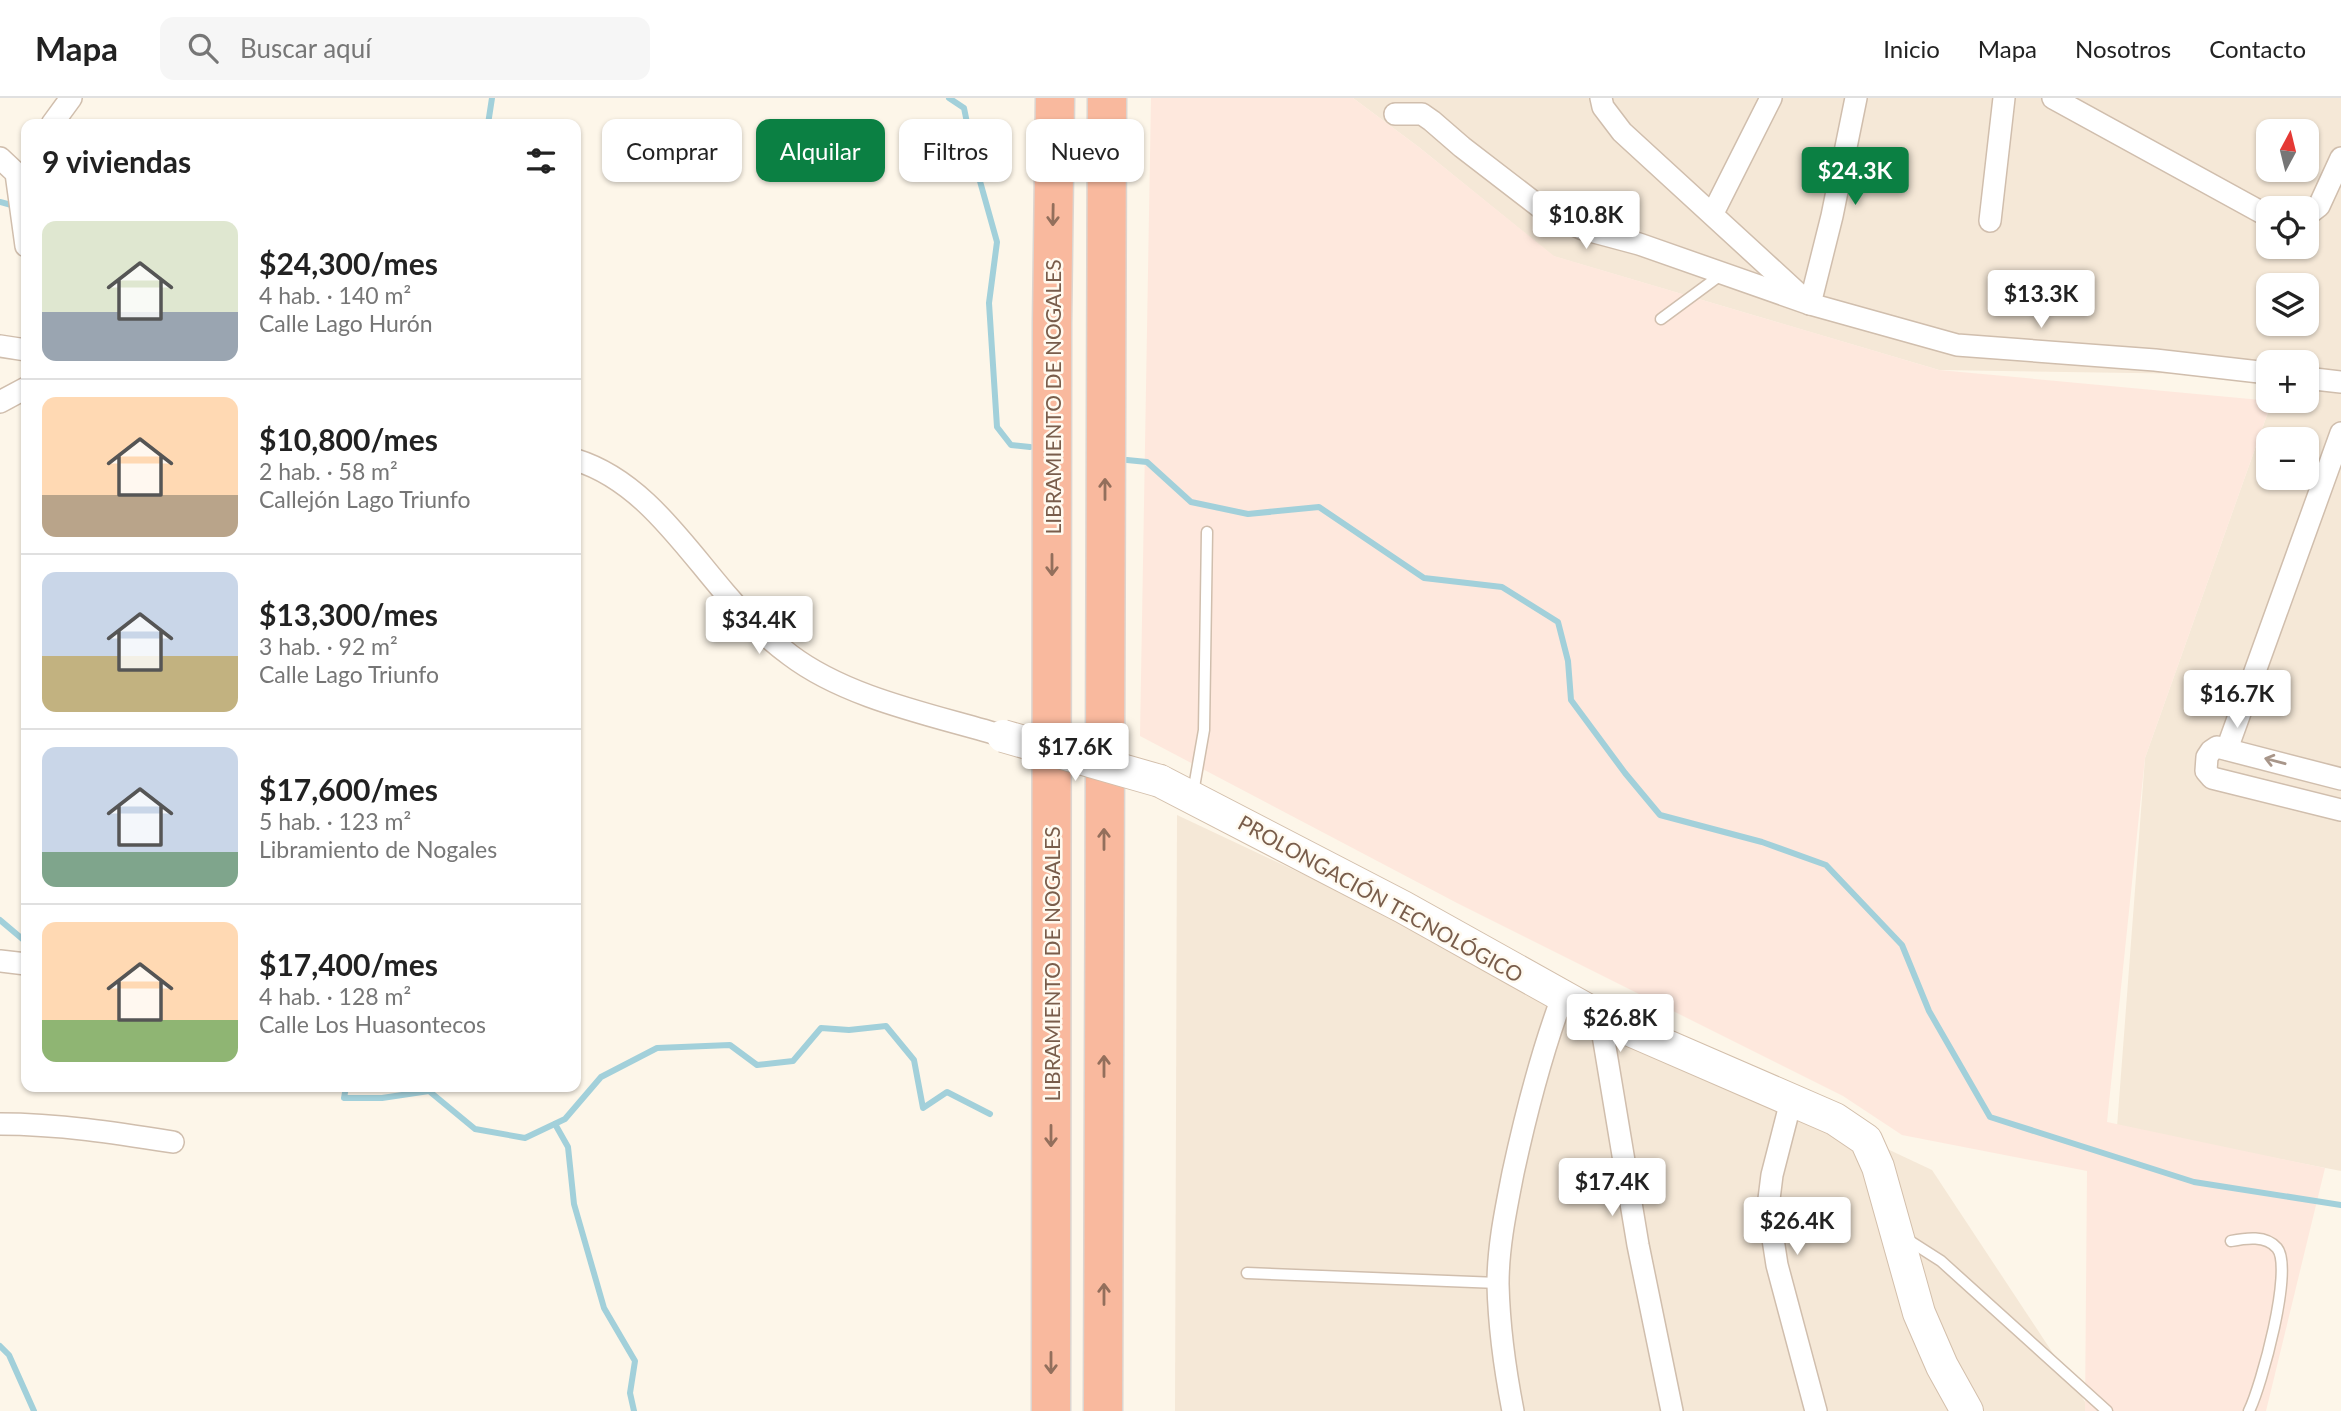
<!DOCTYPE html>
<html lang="es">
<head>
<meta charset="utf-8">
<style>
  :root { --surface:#fff; --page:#f6f6f6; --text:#222; --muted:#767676; --line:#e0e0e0; --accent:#0b8043 }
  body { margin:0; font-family:Lato,sans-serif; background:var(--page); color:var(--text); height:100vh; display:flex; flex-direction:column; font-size:26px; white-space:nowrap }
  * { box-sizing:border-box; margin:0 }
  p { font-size:23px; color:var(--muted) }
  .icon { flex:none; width:38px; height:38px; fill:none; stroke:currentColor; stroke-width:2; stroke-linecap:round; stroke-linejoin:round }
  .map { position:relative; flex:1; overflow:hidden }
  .panel { position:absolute; left:21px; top:21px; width:560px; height:973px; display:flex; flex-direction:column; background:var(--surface); border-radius:14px; box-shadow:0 2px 5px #0004 }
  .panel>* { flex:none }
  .top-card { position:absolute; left:602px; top:21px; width:665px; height:63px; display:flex; gap:14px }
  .needle { width:46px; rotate:7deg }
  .controls { position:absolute; left:2256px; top:21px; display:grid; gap:14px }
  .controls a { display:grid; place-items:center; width:63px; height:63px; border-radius:14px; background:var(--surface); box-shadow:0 2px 5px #0004; font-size:35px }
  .price { position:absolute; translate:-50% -60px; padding:0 16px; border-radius:7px; background:#fff; color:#222; font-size:23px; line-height:46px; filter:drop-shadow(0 2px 4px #0008) }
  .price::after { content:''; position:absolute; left:50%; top:42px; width:21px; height:16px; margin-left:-10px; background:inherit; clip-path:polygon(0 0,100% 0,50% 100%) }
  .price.current { background:var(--accent); color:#fff }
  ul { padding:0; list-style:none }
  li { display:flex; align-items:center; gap:21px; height:175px; padding:0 21px }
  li+li { border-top:2px solid var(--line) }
  li span { display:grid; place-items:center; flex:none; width:196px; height:140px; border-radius:14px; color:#555 }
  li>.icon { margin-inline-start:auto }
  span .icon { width:84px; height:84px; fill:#fffc; stroke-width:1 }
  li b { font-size:30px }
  h2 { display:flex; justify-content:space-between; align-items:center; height:84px; padding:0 21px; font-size:30px }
  .pill { padding:0 24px; border-radius:14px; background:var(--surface); box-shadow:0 2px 5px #0004; font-size:24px; line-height:63px }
  .pill.current { background:var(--accent); color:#fff }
  header { display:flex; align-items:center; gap:42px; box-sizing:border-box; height:98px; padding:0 35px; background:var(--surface); border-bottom:2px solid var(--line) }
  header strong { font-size:33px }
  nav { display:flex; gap:38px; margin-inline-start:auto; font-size:24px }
  .search { width:490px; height:63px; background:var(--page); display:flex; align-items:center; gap:18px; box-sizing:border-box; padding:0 24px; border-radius:14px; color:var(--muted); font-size:26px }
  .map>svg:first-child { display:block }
  .residential { fill:#f5e8d7; fill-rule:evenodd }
  .commercial { fill:#fee8dd }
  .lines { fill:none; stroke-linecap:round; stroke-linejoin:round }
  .stream { stroke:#a2d0da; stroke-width:6 }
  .lane-casing { stroke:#d0bead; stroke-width:13 }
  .street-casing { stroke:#d0bead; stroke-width:24 }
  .secondary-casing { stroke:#d3bfab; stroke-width:34 }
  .highway-casing { stroke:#dcd5d0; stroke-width:41 }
  .lane { stroke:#fff; stroke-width:10 }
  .street { stroke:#fff; stroke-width:21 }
  .secondary { stroke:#fff; stroke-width:32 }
  .highway { stroke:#f9b99e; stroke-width:38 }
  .secondary-bridge-casing { stroke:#d3bfab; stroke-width:34; stroke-linecap:butt }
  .secondary-bridge { stroke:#fff; stroke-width:32 }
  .oneway { stroke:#936f5c }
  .oneway2 { stroke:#a8968a }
  .labels { text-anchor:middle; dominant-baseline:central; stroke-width:5; stroke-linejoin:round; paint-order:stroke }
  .street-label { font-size:21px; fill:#795d4b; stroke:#fffaf0 }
</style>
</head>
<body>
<header>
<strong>Mapa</strong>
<div class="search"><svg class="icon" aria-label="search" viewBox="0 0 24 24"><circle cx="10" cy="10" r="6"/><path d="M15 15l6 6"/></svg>Buscar aquí</div>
<nav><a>Inicio</a><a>Mapa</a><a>Nosotros</a><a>Contacto</a></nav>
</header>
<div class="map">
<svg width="2341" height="1313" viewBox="0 0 2341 1313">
  <rect width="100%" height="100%" fill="#fdf6e9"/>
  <!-- residential -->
  <g class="residential">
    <path d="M1353,0H2341V1073L2117,1029L2145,660L2272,303H2306V264H2268V277L1939,272L1553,158L1420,50ZM2268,33H2306V72H2268ZM2268,110H2306V149H2268ZM2268,187H2306V226H2268ZM2268,341H2306V380H2268Z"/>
    <path d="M1177,717L1932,1072L2091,1313H1175Z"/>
  </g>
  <!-- commercial -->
  <path class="commercial" d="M1151,0H1353L1420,50L1554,158L1939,272L2272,303L2145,660L2107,1024L2325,1070L2266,1313H2085L2087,1073L1902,1037L1843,998L1457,805L1140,638Z"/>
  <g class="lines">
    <!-- stream -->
    <g class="stream">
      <path d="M949,0L964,10L976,69L997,144L989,205L997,329L1011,347L1030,349"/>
      <path d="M488,26L492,0"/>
      <path d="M0,104L15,108"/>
      <path d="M1127,362L1147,364L1191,404L1248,416L1319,409L1424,480L1502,489L1558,524L1568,563L1571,602L1625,675L1660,717L1762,744L1826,767L1902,847L1929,913L1990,1019L2194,1084L2341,1107"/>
      <path d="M0,822L26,844"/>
      <path d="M346,989L344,1000H382L429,993L475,1031L525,1040L565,1021L601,979L657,950L730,947L757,967L793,963L821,930L849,932L886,928L914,962L923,1010L947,994L990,1016"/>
      <path d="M555,1026L568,1049L574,1106L604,1210L635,1263L630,1295L634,1313"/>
      <path d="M0,1248L9,1257L34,1313"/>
    </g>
    <defs>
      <g id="lane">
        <path d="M1661,221L1722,176"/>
        <path d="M1193,695L1204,632L1207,434"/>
        <path d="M1905,1140L1941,1163L2107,1313"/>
        <path d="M2231,1143C2246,1140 2266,1137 2277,1150C2294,1170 2261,1289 2249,1313"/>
        <path d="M1247,1175L1498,1185"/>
      </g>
      <g id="street">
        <path d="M1601,0L1603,9L1622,34L1803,200"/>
        <path d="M2053,0L2268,118"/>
        <path d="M1395,16H1422L1432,23L1462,49L1549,116L1583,131L1639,146L1810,206L1957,247L2155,262L2268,275"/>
        <path d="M52,26L71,0"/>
        <path d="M0,60L16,75L26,148"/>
        <path d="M1713,115L1771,0"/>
        <path d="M2306,118L2319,108L2341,60"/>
        <path d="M1990,123L2004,0"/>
        <path d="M1810,206L1832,118L1856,0"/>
        <path d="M0,248L26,252"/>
        <path d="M2306,280L2341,284"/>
        <path d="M0,304L26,290"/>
        <path d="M576,362C641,382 682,445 725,495C744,518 766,539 790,557C848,601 934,617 1003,638"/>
        <path d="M2227,651L2341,335"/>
        <path d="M2341,681L2217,649L2211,653L2207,659L2206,673L2212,680L2341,712"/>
        <path d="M0,863L26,866"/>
        <path d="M1600,919L1638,1147L1672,1313"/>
        <path d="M1791,1003L1772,1077L1768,1109L1777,1167L1816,1313"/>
        <path d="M0,1026C59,1026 116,1035 173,1044"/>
        <path d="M1513,1313C1505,1272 1499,1228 1498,1186C1498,1148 1506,1111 1513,1075C1526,1015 1541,956 1562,900"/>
      </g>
      <path id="secondary" d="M1160,683L1403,809L1600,919L1835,1021L1866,1042L1878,1069L1919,1215L1942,1268L1967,1313"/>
      <g id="highway">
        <path d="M1051,1313L1052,225L1055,0"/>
        <path d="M1103,1313L1107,0"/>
      </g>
    </defs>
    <!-- lane casing -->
    <use href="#lane" class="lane-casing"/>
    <!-- street casing -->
    <use href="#street" class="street-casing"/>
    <!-- secondary casing -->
    <use href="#secondary" class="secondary-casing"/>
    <!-- highway casing -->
    <use href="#highway" class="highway-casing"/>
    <!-- lane -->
    <use href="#lane" class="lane"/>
    <!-- street -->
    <use href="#street" class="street"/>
    <!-- secondary -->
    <use href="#secondary" class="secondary"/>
    <!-- highway -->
    <use href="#highway" class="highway"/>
    <defs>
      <path id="secondary-bridge" d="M1003,638L1160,683"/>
    </defs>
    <!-- secondary-bridge casing -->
    <use href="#secondary-bridge" class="secondary-bridge-casing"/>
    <!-- secondary-bridge -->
    <use href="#secondary-bridge" class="secondary-bridge"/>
  </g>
  <!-- one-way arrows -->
  <defs><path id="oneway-shaft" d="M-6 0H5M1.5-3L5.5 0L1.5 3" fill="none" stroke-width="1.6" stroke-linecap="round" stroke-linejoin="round" transform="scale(1.75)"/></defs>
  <g class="oneway">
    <use href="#oneway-shaft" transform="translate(1053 117) rotate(91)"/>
    <use href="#oneway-shaft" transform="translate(1105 391) rotate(-90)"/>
    <use href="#oneway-shaft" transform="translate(1052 467) rotate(90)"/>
    <use href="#oneway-shaft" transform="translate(1104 741) rotate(-90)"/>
    <use href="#oneway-shaft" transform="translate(1104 968) rotate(-90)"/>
    <use href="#oneway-shaft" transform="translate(1051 1038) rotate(90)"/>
    <use href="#oneway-shaft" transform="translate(1104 1196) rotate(-90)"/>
    <use href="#oneway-shaft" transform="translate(1051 1265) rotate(90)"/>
  </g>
  <use class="oneway2" href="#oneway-shaft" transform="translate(2275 663) rotate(-165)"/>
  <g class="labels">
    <!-- street labels -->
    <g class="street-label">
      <text transform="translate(1052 299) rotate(-90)">LIBRAMIENTO DE NOGALES</text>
      <text transform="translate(1381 800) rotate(29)">PROLONGACIÓN TECNOLÓGICO</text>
      <text transform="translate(1051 866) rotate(-90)">LIBRAMIENTO DE NOGALES</text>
    </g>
  </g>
</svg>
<div class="controls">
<a><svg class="needle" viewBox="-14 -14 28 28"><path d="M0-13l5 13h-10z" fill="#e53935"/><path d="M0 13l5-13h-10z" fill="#767676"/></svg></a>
<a><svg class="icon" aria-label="locate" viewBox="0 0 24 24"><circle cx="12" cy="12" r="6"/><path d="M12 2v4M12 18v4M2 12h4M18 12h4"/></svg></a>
<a><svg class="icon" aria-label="layers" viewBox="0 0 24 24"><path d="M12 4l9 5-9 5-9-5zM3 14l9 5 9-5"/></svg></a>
<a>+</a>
<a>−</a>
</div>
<b class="price current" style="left:1855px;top:109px">$24.3K</b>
<b class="price" style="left:1586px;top:153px">$10.8K</b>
<b class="price" style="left:2041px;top:232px">$13.3K</b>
<b class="price" style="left:759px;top:558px">$34.4K</b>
<b class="price" style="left:2237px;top:632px">$16.7K</b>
<b class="price" style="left:1075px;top:685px">$17.6K</b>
<b class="price" style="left:1620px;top:956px">$26.8K</b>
<b class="price" style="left:1612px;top:1120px">$17.4K</b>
<b class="price" style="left:1797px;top:1159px">$26.4K</b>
<div class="top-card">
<a class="pill">Comprar</a>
<a class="pill current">Alquilar</a>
<a class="pill">Filtros</a>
<a class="pill">Nuevo</a>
</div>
<section class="panel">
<h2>9 viviendas<svg class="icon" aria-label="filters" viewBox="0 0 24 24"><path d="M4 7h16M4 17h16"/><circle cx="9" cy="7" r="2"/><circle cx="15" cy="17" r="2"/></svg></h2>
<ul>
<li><span style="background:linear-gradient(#dfe7d0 65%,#9aa5b1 0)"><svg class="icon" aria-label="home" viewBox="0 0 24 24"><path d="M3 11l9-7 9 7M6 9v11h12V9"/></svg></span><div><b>$24,300/mes</b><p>4 hab. · 140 m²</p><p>Calle Lago Hurón</p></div></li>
<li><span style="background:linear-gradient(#ffd9b3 70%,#b9a48a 0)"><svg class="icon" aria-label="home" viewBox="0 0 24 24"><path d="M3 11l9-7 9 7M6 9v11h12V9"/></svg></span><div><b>$10,800/mes</b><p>2 hab. · 58 m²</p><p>Callejón Lago Triunfo</p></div></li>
<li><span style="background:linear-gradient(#c9d6e8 60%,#c2b280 0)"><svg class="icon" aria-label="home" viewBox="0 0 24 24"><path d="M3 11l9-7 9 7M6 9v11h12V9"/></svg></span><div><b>$13,300/mes</b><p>3 hab. · 92 m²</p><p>Calle Lago Triunfo</p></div></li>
<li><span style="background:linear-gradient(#c9d6e8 75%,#7fa58c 0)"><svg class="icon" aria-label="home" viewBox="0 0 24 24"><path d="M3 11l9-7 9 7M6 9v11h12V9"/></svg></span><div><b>$17,600/mes</b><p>5 hab. · 123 m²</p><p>Libramiento de Nogales</p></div></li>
<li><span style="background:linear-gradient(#ffd9b3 70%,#8fb573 0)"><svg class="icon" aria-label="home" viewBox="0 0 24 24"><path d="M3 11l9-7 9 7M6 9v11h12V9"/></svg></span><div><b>$17,400/mes</b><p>4 hab. · 128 m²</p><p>Calle Los Huasontecos</p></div></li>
</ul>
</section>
</div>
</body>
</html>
